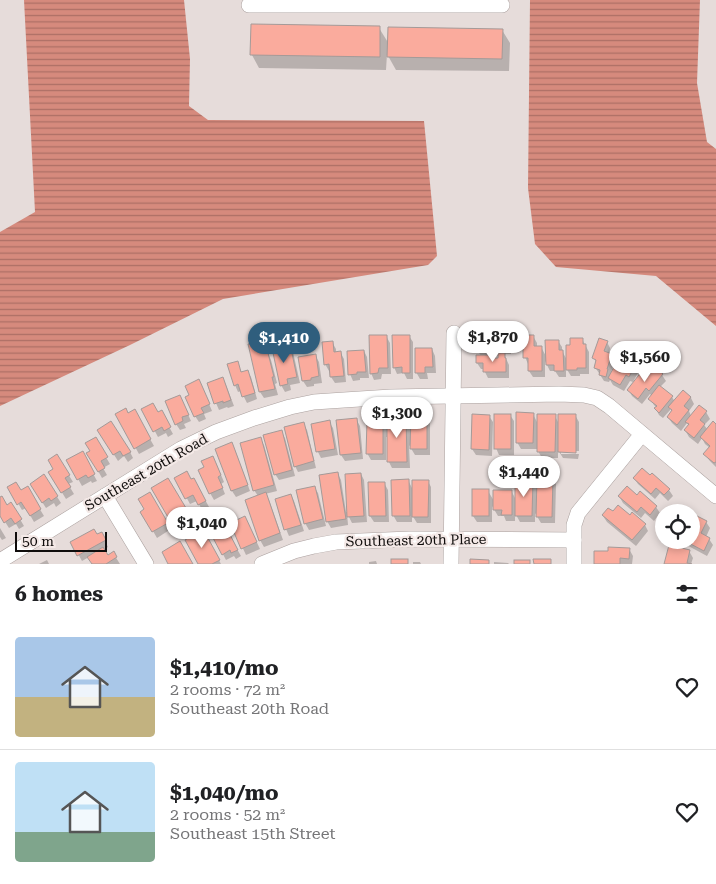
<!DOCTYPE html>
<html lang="en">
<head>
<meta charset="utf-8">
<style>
  :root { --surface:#fff; --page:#f6f6f6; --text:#202124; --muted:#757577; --line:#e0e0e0; --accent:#2f5e7d }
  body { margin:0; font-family:"Roboto Serif",serif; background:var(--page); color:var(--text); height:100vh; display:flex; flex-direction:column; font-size:19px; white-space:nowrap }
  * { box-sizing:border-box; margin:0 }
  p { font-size:16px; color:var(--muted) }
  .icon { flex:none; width:28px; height:28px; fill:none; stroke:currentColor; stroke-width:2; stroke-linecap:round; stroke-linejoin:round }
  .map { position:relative; height:564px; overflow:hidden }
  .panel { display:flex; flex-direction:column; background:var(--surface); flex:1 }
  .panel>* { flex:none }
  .controls { position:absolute; left:655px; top:504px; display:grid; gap:10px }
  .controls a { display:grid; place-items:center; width:45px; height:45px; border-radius:50%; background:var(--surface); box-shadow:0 2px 8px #0003; font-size:25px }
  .scale { position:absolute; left:15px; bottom:12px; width:92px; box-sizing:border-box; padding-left:5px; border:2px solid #100d0c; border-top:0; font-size:14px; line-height:18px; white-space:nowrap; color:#100d0c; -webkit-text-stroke:4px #f4e9e7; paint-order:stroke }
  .price { position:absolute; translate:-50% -42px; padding:0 11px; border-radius:18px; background:#fff; color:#222; font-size:16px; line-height:32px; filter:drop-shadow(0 1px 2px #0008) }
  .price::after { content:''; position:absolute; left:50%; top:30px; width:15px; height:11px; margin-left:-8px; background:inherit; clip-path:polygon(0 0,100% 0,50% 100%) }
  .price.active { background:var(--accent); color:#fff }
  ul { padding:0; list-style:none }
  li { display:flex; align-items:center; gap:15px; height:125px; padding:0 15px }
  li+li { border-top:1px solid var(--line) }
  li span { display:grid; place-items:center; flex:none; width:140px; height:100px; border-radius:5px; color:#555 }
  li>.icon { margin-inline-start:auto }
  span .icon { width:60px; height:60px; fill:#fffc; stroke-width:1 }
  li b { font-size:21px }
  h2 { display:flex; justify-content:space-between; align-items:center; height:60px; padding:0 15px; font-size:21px }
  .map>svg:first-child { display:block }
  .water { fill:url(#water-rules) }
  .shadow { fill:#0003; fill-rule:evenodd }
  .building { fill:#faab9d; stroke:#a49a98 }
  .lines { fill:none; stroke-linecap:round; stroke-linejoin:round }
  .street-casing { stroke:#aba19f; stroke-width:16 }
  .street { stroke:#fff; stroke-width:15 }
  .labels { text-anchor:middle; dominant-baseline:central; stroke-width:4.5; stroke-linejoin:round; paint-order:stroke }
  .street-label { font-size:14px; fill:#100d0c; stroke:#f4e9e7 }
</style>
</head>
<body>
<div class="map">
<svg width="716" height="564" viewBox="0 0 716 564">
  <defs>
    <pattern id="water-rules" width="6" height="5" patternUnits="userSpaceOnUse" patternTransform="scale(1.25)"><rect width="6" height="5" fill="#d68a7d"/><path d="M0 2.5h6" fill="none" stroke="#ac6f65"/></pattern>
  </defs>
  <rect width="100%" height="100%" fill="#e6dcda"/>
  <!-- water -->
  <g class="water">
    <path d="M24,0H184L190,59L189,106L208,120L424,121L437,256L428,265L223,299L130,345L0,406V232L35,212Z"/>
    <path d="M530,0H700L697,83L707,142L716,149V326L656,276L556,267L535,244L528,188Z"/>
  </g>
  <!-- shadow -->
  <g class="shadow">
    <path d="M379,28L389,44L502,30L510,43L509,71L396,70L387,54L386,70L259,68L252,55Z"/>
    <path d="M507,330L511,336V354H504L509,365V378H488L485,372V369H481L477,363L481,356L476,348ZM499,354V359H496L493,355Z"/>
    <path d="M386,336L390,343L391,374H382L381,379L374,380L371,373Z"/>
    <path d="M409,336L413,342V379H407L404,373L397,374L394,367Z"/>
    <path d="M533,336L537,343V348L541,347L547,358L558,341L562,347V351L567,360L571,346L582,339L589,352V374H580V376H571L566,368V377H559L555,371H550L545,361V377H533L529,371L528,364L525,357Z"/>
    <path d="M263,342L271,360L277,383L275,384L278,395L264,398L260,392L249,345Z"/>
    <path d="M332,342L336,349V353L340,352L344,359L346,382L335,383L331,377V370L329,371L325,364Z"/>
    <path d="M607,342L610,348L609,354L611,355L615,361L611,372L612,373L628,362L639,357L643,363L633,382L630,381L624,391L613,385L610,380L609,382L604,381L595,367L597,363L594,358Z"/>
    <path d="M617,344L621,346L625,352L623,356L619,354L616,348Z"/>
    <path d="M289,346L293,352L300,383L290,385L291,390L285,392L281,385Z"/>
    <path d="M432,349L435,356L436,373H427L428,379H420L416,372Z"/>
    <path d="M364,351L367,357L369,378H360V380L353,381L350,374Z"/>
    <path d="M315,355L319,362L322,383L314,384V386L307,387L303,381Z"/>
    <path d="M237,363L242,373L247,371L251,377L257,399L247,403L241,391L238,392L235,385Z"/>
    <path d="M662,375L666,381L660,387L672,397L675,402L683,392L691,398L694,404L689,411L691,416L706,412L710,419L704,425L708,430L716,426V467L709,460L705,454L710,448L705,444L702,438L698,444L689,437L685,430L689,426L687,423L681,431L672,423L668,417L672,412L671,409L663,418L659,415L656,409L657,408L654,405L650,399L652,396L650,394L642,404L632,396L629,390L648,377Z"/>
    <path d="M223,379L226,385L234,406L228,408L227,407L219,410L216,403Z"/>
    <path d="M202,387L212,411L204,414L206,419L199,422L195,416Z"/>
    <path d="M180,397L191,421L184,424L186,428L180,430L176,424Z"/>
    <path d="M143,409L158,413L161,412L173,434L168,437L166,433L158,437Z"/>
    <path d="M134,411L154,446L139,454L117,414H128Z"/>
    <path d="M533,414L538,424L555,416L559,424L575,415L579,422V451H561V454H579L578,459L563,458L558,450V458H542L538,451V449H521L517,442Z"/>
    <path d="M510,415L514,421V455H499L496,448Z"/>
    <path d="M406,416L412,427L426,418L430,424V455H415L409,445L410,468H392L389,462V437H386V460H371L367,453L383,422L389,432Z"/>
    <path d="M489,416L493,422L492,456L476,455L472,449Z"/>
    <path d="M356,419L360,426L363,459L345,461L341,455L338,421Z"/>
    <path d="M329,422L333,428L338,455L321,458L318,452Z"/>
    <path d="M303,424L307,430L316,468L298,472L295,466Z"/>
    <path d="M281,432L285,438L295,476L279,480L275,474Z"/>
    <path d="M102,436L130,452L133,458L128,462L124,456L118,461Z"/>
    <path d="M95,439L110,464L103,468L107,475L102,478L88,453L91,451Z"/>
    <path d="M260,439L264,445L277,491L265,494L269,500L283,540L264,547L260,540L258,496L254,490Z"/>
    <path d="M217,449L235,450L250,491L236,497L232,491Z"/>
    <path d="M82,453L97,481L92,483L91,481L82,486L68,461Z"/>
    <path d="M57,456L73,482L68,484L74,494L66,499L50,473L55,469Z"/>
    <path d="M216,463L224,482L221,484L225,494L214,500L210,493Z"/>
    <path d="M338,474L341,480L346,512H348L361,474L364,480L367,522L352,523L347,513L348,525L331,528L327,521Z"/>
    <path d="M44,476L61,503L56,507L54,503L46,508L35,491Z"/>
    <path d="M650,477L669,490L673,496L668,501L660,493L655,499L638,484L634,478Z"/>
    <path d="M176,478L191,481L194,479L209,507L203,511L197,501L190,504Z"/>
    <path d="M552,478L556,484L555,523H541L535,513V522H520L515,513V521H506L504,516H498L492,506V522H477L473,516L488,491L494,501L512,492L516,500L532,481L538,491Z"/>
    <path d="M168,480L189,515L174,524L153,489Z"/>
    <path d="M408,480L413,490L428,481L431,487V523H417L412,515V522H397L393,515Z"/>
    <path d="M384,483L388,490L389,522H374L370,516Z"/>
    <path d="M314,487L318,493L326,526L309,530L305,523Z"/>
    <path d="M9,488L20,492L27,488L44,516L34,522L26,508L22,510Z"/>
    <path d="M640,493L656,507L660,513L654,521L645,513L641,518L623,503L619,496L637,497Z"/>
    <path d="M149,494L171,529L157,538L142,512L146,510Z"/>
    <path d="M291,495L294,501L304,531L289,536L286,529Z"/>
    <path d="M0,498L7,506L11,504L24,526L19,529L16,524L9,528L0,514Z"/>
    <path d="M613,513L630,516L645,525L648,531L636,546L607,522L603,516Z"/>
    <path d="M245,517L260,549L246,555L231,523Z"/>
    <path d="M706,522L710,528L706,537L709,539L713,545L707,556L681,542L679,540H691Z"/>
    <path d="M0,528L6,538L2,540L0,537Z"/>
    <path d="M225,528L241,556L236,559L234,556L226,560L213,535Z"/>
    <path d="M203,531L221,564H200L186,540Z"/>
    <path d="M101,533L108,547L103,550L107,557L113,553L120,564H93L89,557L82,561L72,543L97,536Z"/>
    <path d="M670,546L689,551L693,558L691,564H665Z"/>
    <path d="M629,549L633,556L632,564H595V552H609Z"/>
    <path d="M47,560L49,564H39Z"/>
    <path d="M376,561L377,564H369V562Z"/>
    <path d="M413,562H420L421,564H413Z"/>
    <path d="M494,562L508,563L509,564H494Z"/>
  </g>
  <!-- building -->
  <g class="building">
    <path d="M251,24L380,26V57L250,55Z"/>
    <path d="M388,27L503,29L502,59L387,57Z"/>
    <path d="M508,328V348L475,349L474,329Z"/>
    <path d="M369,335H387L388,368H379L378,373L370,374Z"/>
    <path d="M392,335H410V373H402V367L393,368Z"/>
    <path d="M523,335H534V346H542V371H528V358H523Z"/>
    <path d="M570,338H583V344H586V368H577V370H566V345H570Z"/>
    <path d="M599,338L608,341L604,351L612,354L607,369H608L606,377L599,375L600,370L594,368L596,360L592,358Z"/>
    <path d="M545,340H559V350H563L564,371H554V365H546Z"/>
    <path d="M264,341L267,353H268L274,377H272L275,389L259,392L248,344Z"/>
    <path d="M333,341L334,352L341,351L344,376L330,377L329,364L324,365L322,342Z"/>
    <path d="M290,344L297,377L287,379L288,384L280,386L272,348Z"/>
    <path d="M415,348H432L433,367H425V373H415Z"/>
    <path d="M364,350L366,372H357V374L348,375L347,351Z"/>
    <path d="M632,351L640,356L629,377L626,375L620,385L608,378L620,356L627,360Z"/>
    <path d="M498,353H505V358H506V372H483V363H476V355H495V358H498Z"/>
    <path d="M316,354L319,376L311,378V380L302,381L298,357Z"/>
    <path d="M238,361L241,372L248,370L255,393L242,397L238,384L234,386L227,364Z"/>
    <path d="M655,367L663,374L649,391L646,388L638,399L627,390L642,371L648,376Z"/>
    <path d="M223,377L231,400L223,403V401L214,404L207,383Z"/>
    <path d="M199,379L210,404L201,408L204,413L194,417L185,397L189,395L185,386Z"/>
    <path d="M659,385L673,396L659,413L654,408L657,406L648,399Z"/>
    <path d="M683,390L691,397L684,406L689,410L677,425L667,417L672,410L668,407Z"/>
    <path d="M180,395L189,415L182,417L183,421L175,425L165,401Z"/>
    <path d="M153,403L158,412L162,410L171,427L164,431L162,427L153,432L141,409Z"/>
    <path d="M699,405L707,411L700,420L705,424L694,438L684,430L689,424L685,422Z"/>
    <path d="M126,408L128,413L135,409L151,439L134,449L115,414Z"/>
    <path d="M516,412L534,413L533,443H516Z"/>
    <path d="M472,414L490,415L489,450L471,449Z"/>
    <rect x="494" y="414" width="17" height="35"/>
    <path d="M537,414H556L555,452H537Z"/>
    <path d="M558,414H576V453L558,452Z"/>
    <path d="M387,415H406L407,462H387Z"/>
    <path d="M411,416L427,417V449H410Z"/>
    <path d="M357,418L361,453L340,455L336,420Z"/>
    <path d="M330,420L335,449L316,452L311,424Z"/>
    <path d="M111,421L131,452L123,456L120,451L113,455L97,430Z"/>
    <path d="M367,421H383V454H366Z"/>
    <path d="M713,421L716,424V462L714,463L703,454L710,446L700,437Z"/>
    <path d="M304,422L314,461L294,467L284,427Z"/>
    <path d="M282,430L292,470L274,475L263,435Z"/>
    <path d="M96,437L108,457L101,461L105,468L98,472L86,453L90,451L85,443Z"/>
    <path d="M261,437L274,485L253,491L240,443Z"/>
    <path d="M232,442L248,485L231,491L215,449Z"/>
    <path d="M83,451L95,474L88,478L86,475L77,480L66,460Z"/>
    <path d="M57,454L70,475L65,478L71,487L61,493L48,472L53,469L48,460Z"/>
    <path d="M213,456L221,475L218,477L223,488L209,494L198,470L204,467L201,461Z"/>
    <path d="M642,468L650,475L652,473L670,489L664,495L656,488L651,494L633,478Z"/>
    <path d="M187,471L191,479L194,478L206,501L198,505L193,495L185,499L174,478Z"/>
    <path d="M338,472L346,519L326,522L319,475Z"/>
    <path d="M361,473L364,516L347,517L345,474Z"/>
    <path d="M44,474L58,496L51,501L49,498L42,503L30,484Z"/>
    <path d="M537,477H553L552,517H536Z"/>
    <path d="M168,478L186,508L169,519L151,488Z"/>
    <path d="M409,479L410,516H392L391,480Z"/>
    <path d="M515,479L533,480L532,516H515Z"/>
    <path d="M412,480H429L428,517H412Z"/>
    <path d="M16,482L21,490L28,486L41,509L30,516L21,502L17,505L7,487Z"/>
    <path d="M368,482H385L386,516H369Z"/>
    <path d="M315,486L323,519L304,524L296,490Z"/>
    <path d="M627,486L637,495L640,491L657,506L650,515L641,507L637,512L618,496Z"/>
    <rect x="472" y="489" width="17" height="27"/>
    <path d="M493,490H512V515H501L502,510H493Z"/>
    <path d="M150,492L168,523L152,532L140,512L144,509L138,499Z"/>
    <path d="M266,492L280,533L259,541L245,500Z"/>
    <path d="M291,494L301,525L284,530L275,499Z"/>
    <path d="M2,496L7,505L11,502L22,519L15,524L11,518L4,523L0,516V497Z"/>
    <path d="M618,505L630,515L632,512L646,524L632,540L602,515L608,508L613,511Z"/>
    <path d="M691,513L707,521L701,533L710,538L704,551L683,540H691Z"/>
    <path d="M245,516L257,542L241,549L230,523Z"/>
    <path d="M226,527L238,550L231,553L230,550L222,555L211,534Z"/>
    <path d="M94,529L97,534L102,532L106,540L77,556L70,542Z"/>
    <path d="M203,529L220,560L212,564H198L185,540Z"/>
    <path d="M180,541L193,564H168L162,552Z"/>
    <path d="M669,545L690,550L687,563L692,564H664Z"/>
    <path d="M103,547L108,555L114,551L117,557L106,564H92L87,557Z"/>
    <path d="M608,547L630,548L629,559L620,558V564H594V551H608Z"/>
    <rect x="391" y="559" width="17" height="5"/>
    <path d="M470,559L489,560V564H470Z"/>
    <path d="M533,559H551V564H534Z"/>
    <rect x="514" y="560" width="16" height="4"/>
  </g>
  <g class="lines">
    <defs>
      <g id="street">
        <path d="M249,5H502"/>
        <path d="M105,496L146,564"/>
        <path d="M0,561L181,449L216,432L254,418L290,407L314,402L344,400L391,397L559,394L584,395L597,398L609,406L716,496"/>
        <path d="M262,564L294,551L314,546L336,542L410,539L574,540"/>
        <path d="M451,564L454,333"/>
        <path d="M574,564V525L578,513L642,434"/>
      </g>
    </defs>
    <!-- street casing -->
    <use href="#street" class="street-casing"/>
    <!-- street -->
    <use href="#street" class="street"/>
  </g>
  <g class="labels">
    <!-- street labels -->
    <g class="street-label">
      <text transform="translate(146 472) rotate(-30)">Southeast 20th Road</text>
      <text transform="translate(416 540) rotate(-1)">Southeast 20th Place</text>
    </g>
  </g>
</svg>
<div class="controls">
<a><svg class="icon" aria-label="locate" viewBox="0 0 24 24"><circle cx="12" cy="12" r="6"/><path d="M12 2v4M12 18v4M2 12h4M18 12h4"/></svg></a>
</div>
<div class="scale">50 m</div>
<b class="price" style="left:493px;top:363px">$1,870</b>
<b class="price active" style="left:284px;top:364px">$1,410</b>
<b class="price" style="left:645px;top:383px">$1,560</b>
<b class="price" style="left:397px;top:439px">$1,300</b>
<b class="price" style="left:524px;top:498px">$1,440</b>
<b class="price" style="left:202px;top:549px">$1,040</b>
</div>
<section class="panel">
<h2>6 homes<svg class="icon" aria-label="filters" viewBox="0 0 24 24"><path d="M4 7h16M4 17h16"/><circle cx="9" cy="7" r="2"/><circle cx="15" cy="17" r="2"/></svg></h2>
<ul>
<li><span style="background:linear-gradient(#a9c7e8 60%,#c2b280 0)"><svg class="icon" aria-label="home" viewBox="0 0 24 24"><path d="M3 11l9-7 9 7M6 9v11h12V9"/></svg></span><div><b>$1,410/mo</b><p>2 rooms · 72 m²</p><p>Southeast 20th Road</p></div><svg class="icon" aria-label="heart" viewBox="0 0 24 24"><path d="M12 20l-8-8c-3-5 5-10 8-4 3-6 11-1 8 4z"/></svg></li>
<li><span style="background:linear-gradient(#bfe0f5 70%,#7fa58c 0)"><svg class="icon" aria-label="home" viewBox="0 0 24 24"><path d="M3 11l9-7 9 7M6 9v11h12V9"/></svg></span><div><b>$1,040/mo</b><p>2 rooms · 52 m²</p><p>Southeast 15th Street</p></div><svg class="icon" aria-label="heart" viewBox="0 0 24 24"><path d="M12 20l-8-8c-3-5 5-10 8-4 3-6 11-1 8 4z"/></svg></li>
</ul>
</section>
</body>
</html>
